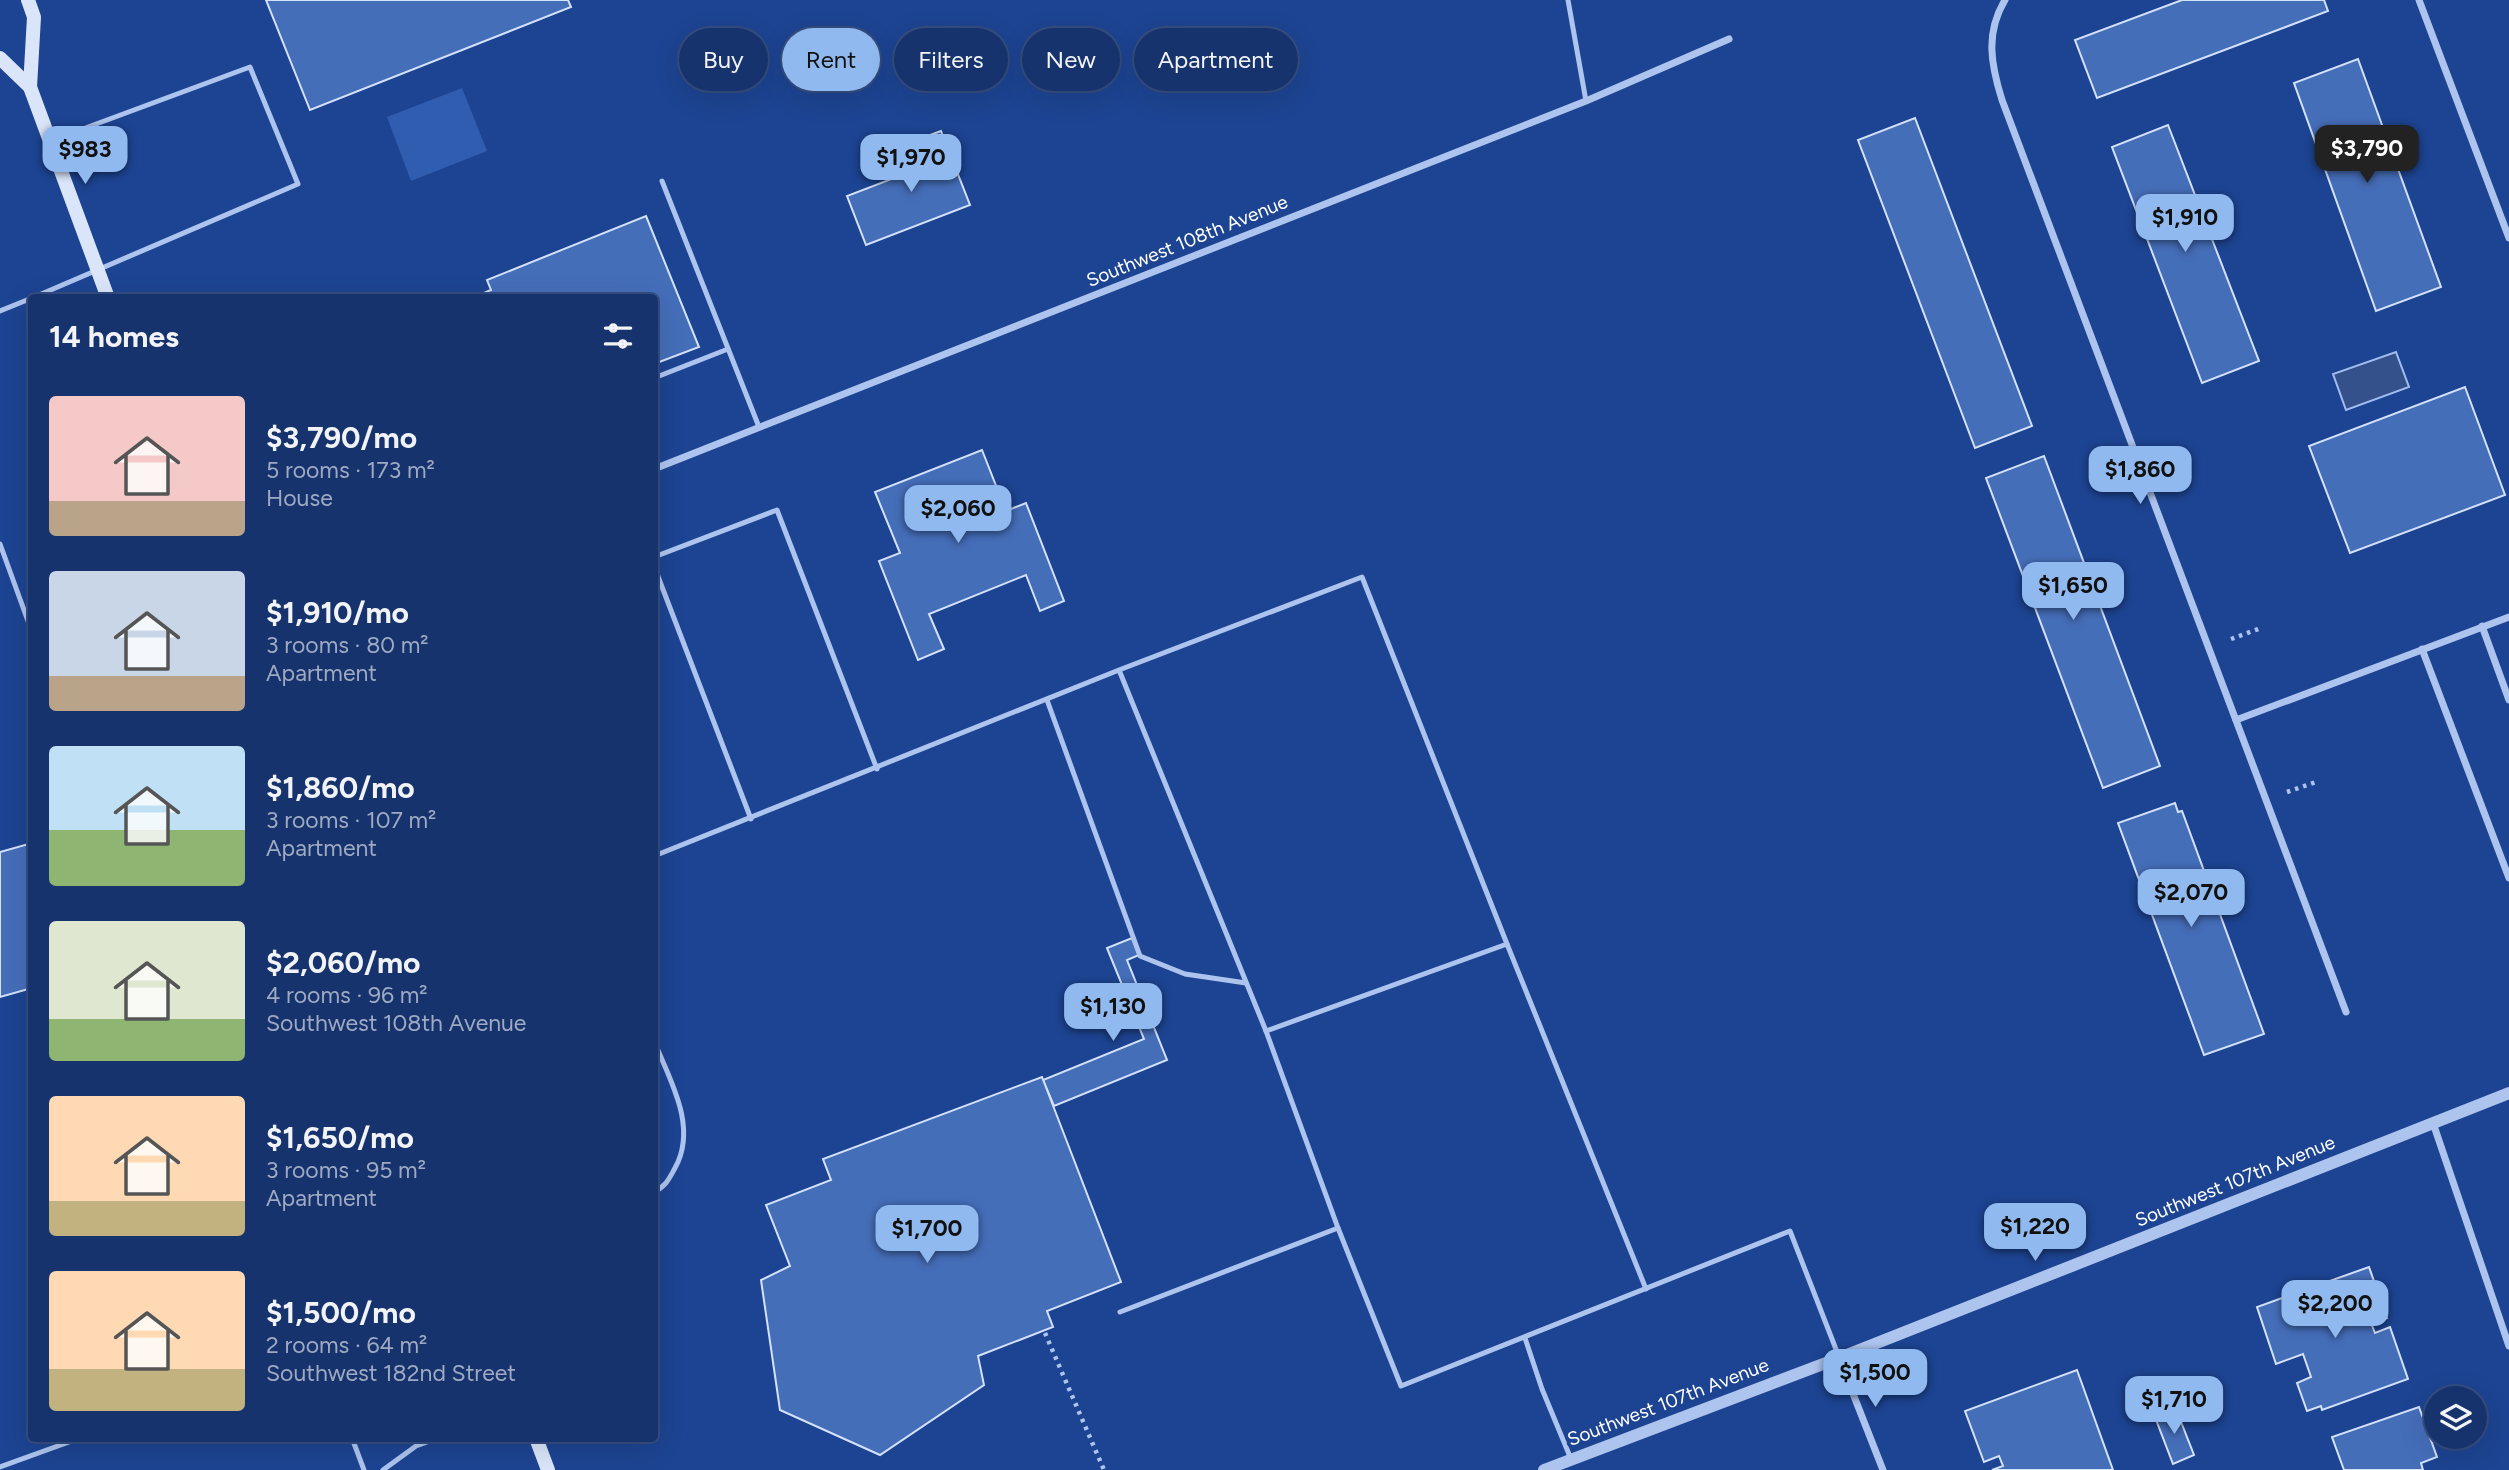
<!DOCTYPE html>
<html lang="en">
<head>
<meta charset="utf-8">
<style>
  :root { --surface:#16336e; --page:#1f3b73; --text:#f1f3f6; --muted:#9eaac2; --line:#354e81; --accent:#90b9f0 }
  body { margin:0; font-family:Figtree,sans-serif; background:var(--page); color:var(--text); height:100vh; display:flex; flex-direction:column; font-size:26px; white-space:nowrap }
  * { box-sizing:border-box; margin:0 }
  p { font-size:23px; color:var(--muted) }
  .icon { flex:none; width:38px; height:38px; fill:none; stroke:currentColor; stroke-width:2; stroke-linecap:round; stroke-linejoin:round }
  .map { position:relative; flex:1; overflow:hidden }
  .drawer { position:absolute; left:28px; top:294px; width:630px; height:1148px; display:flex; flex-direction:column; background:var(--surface); border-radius:7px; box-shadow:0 7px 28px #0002,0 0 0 2px var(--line) }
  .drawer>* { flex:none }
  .banner { position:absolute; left:679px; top:28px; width:665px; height:63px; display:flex; gap:14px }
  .controls { position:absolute; left:2424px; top:1386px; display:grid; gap:14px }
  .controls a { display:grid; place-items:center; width:63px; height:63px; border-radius:50%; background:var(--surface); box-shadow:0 7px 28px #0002,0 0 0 2px var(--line); font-size:35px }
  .price { position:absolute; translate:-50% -60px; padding:0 16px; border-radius:14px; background:var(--accent); color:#111; font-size:23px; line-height:46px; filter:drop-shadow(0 2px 4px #0008) }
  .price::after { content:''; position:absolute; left:50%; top:42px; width:21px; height:16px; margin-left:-10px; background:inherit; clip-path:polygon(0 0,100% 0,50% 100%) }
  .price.selected { background:#222; color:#fff }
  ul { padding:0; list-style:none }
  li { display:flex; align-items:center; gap:21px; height:175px; padding:0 21px }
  li span { display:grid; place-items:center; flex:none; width:196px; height:140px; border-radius:7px; color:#555 }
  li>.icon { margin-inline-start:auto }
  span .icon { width:84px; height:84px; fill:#fffc; stroke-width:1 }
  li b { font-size:30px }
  h2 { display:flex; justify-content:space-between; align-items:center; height:84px; padding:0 21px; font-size:30px }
  .chip { padding:0 24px; border-radius:32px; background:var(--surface); box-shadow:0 7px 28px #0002,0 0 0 2px var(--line); font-size:24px; line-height:63px }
  .chip.selected { background:var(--accent); color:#111 }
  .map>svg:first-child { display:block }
  .green { fill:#305daf }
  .water { fill:#34518b; stroke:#a0bdf0; stroke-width:2 }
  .building { fill:#456eb9; stroke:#d3e1fa; stroke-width:2 }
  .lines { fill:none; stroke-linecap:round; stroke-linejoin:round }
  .path { stroke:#adc4ee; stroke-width:4.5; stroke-dasharray:3.5 5; stroke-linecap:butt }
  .service { stroke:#adc4ee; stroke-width:5 }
  .minor { stroke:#adc4ee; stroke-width:7 }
  .tertiary { stroke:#adc4ee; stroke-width:12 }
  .secondary { stroke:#dae5fa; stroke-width:14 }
  .labels { text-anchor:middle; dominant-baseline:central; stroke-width:7; stroke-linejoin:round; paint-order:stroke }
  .street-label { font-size:19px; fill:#fff; stroke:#1d4492 }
</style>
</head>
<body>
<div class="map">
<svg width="2509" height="1470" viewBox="0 0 2509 1470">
  <rect width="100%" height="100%" fill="#1d4492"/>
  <!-- green -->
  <path class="green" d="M462,88L487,151L411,181L387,117Z"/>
  <!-- water -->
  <path class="water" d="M2396,352L2409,387L2346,410L2333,374Z"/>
  <!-- building -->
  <g class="building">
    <path d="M266,0H568L571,7L310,110Z"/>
    <path d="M2182,0H2324L2328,11L2097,98L2075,40Z"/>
    <path d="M2358,59L2441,287L2376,311L2294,83Z"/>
    <path d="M1915,118L2032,426L1975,448L1858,140Z"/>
    <path d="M2168,125L2259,361L2202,383L2112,147Z"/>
    <path d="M941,131L970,205L866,245L847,196L923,167L913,141Z"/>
    <path d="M646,216L699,347L654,364V298H472L491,290L487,280Z"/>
    <path d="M2465,387L2505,495L2350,553L2309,446Z"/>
    <path d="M982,450L1006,511L1026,503L1064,601L1040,611L1026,575L929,614L944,649L918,660L879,561L900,553L875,492Z"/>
    <path d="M2044,456L2160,766L2103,788L1986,478Z"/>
    <path d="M2175,803L2178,812L2182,811L2264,1034L2204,1055L2118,823Z"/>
    <path d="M32,843V988L0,997V852Z"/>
    <path d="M1132,938L1139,955L1127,960L1167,1060L1054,1106L1043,1080L1144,1039L1107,948Z"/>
    <path d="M1042,1077L1121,1282L1047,1311L1053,1327L978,1356L984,1385L880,1455L780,1410L761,1280L790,1266L766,1205L831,1180L823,1159Z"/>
    <path d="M2369,1267L2387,1318L2371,1323L2375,1333L2390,1327L2408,1379L2322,1410L2321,1406L2307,1411L2297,1383L2311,1377L2303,1354L2276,1364L2257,1307Z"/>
    <path d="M2077,1370L2113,1470H1992L2003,1466L1999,1456L1984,1462L1965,1411Z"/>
    <path d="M2419,1407L2437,1457L2421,1463L2423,1470H2344L2332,1437Z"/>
    <path d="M2176,1409L2194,1455L2173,1464L2155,1417Z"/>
  </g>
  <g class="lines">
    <!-- path -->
    <g class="path">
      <path d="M2231,639L2261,628"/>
      <path d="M2287,792L2319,781"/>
      <path d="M1045,1333L1104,1470"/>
    </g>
    <!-- service -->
    <g class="service">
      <path d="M1568,0L1586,101"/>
      <path d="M662,181L759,427"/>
      <path d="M32,298L298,184L250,67L53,140"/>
      <path d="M0,311L32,298"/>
      <path d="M654,378L728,349"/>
      <path d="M0,544L32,632"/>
      <path d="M654,557L777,510L877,769"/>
      <path d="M654,566L751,819"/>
      <path d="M1047,700L1140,956L1185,974L1246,983"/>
      <path d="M654,856L1119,670L1362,577L1507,944L1266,1031L1119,670"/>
      <path d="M1507,944L1646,1289"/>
      <path d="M1266,1031L1338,1228L1401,1386L1790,1231L1839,1357"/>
      <path d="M654,1041C670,1080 698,1127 675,1168C669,1179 666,1186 654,1192"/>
      <path d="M1120,1312L1338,1228"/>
      <path d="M1525,1338L1542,1389L1571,1459"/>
      <path d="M352,1438L364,1470"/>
      <path d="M0,1467L80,1438"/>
      <path d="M383,1470L416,1446L438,1438"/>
    </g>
    <!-- minor -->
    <g class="minor">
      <path d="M2005,0C1985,33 1991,65 2002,100L2346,1012"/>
      <path d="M2419,0L2509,238"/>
      <path d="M654,469L1586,101L1729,39"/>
      <path d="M2482,626L2509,700"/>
      <path d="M2422,649L2509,878"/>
      <path d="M2236,720L2509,617"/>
      <path d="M2433,1123L2509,1346"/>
      <path d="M1839,1358L1883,1470"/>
    </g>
    <!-- tertiary -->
    <path class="tertiary" d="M1544,1470L1839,1358L2509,1093"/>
    <!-- secondary -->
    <g class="secondary">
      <path d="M28,0L34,17L30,87"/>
      <path d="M0,58L30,87L108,298"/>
      <path d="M536,1438L548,1470"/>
    </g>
  </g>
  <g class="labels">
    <!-- street labels -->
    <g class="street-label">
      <text transform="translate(1187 241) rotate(-22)">Southwest 108th Avenue</text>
      <text transform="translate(2235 1181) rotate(-22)">Southwest 107th Avenue</text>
      <text transform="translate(1668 1402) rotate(-21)">Southwest 107th Avenue</text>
    </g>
  </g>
</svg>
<div class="controls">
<a><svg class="icon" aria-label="layers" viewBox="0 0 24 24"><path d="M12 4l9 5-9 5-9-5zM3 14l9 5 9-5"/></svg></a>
</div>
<b class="price selected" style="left:2367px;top:185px">$3,790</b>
<b class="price" style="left:85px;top:186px">$983</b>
<b class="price" style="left:911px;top:194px">$1,970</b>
<b class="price" style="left:2185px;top:254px">$1,910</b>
<b class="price" style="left:2140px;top:506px">$1,860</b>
<b class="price" style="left:958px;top:545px">$2,060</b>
<b class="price" style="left:2073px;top:622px">$1,650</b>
<b class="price" style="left:2191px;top:929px">$2,070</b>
<b class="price" style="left:1113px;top:1043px">$1,130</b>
<b class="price" style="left:2035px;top:1263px">$1,220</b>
<b class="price" style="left:927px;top:1265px">$1,700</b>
<b class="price" style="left:2335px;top:1340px">$2,200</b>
<b class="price" style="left:1875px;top:1409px">$1,500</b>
<b class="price" style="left:2174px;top:1436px">$1,710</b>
<div class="banner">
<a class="chip">Buy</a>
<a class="chip selected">Rent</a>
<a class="chip">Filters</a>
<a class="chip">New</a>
<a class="chip">Apartment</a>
</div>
<section class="drawer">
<h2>14 homes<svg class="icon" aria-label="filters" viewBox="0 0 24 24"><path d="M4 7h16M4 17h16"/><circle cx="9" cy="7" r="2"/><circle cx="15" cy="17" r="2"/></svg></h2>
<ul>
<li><span style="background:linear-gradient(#f6c9c9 75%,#b9a48a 0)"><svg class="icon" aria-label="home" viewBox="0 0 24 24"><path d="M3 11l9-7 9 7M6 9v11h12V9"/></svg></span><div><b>$3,790/mo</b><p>5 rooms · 173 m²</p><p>House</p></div></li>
<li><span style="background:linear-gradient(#c9d6e8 75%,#b9a48a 0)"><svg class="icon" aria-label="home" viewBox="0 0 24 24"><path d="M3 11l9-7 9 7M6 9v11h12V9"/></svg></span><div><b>$1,910/mo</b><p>3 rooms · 80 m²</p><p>Apartment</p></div></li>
<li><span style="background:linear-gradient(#bfe0f5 60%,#8fb573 0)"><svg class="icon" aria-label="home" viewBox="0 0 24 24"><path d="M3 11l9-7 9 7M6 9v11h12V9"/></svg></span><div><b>$1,860/mo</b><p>3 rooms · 107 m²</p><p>Apartment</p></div></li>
<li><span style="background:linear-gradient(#dfe7d0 70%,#8fb573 0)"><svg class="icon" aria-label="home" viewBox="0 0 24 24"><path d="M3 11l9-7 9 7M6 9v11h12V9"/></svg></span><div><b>$2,060/mo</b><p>4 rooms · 96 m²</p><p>Southwest 108th Avenue</p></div></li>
<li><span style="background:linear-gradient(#ffd9b3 75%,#c2b280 0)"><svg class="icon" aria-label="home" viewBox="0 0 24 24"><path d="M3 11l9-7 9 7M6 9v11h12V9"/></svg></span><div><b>$1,650/mo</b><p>3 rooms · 95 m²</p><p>Apartment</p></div></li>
<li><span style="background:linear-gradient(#ffd9b3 70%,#c2b280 0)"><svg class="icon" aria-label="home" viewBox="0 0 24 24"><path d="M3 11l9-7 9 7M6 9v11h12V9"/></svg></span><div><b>$1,500/mo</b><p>2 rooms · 64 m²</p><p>Southwest 182nd Street</p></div></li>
</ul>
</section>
</div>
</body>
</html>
